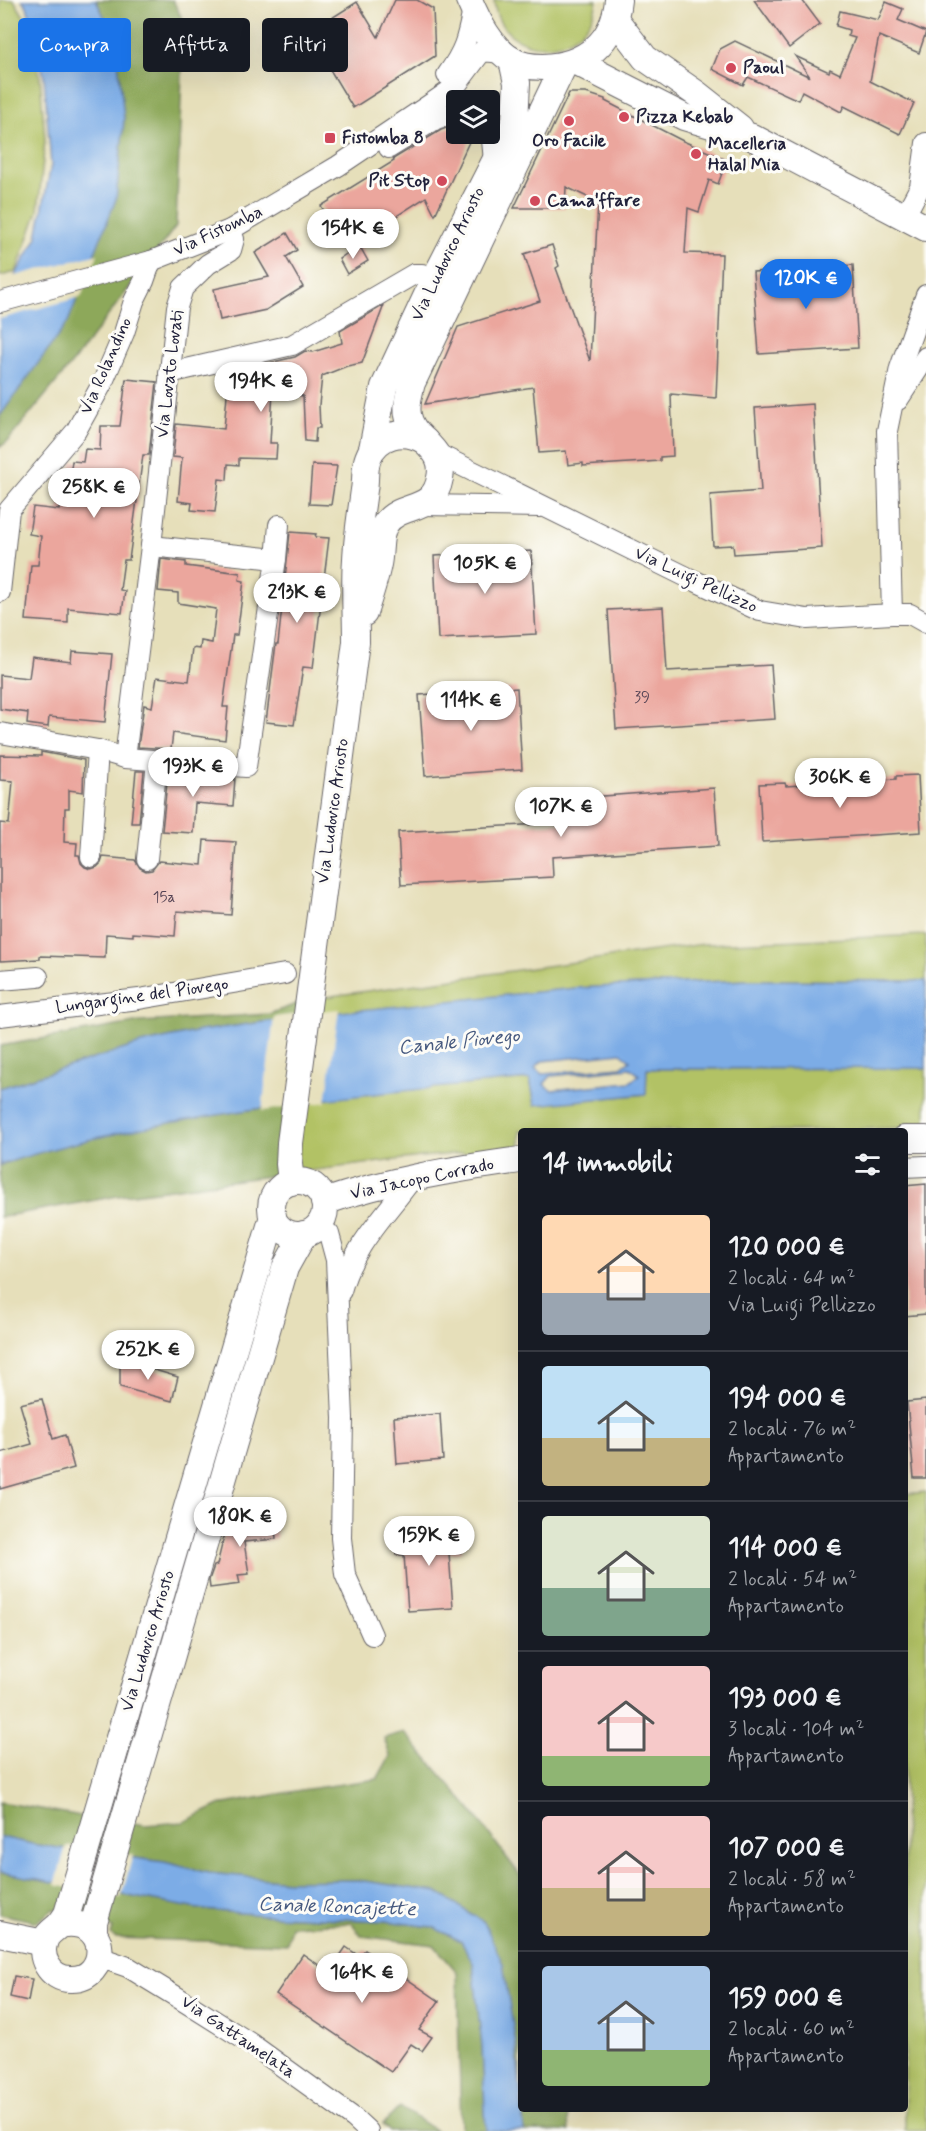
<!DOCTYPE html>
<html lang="it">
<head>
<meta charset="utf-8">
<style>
  :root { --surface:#171b24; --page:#20242c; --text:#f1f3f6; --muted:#9ea1a6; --line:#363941; --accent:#1a73e8 }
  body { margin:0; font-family:Mynerve,sans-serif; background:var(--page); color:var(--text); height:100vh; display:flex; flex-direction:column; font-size:22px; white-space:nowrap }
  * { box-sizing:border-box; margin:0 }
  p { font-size:20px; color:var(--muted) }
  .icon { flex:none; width:33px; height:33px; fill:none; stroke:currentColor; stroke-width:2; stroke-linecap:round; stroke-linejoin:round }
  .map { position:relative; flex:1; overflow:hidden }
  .side { position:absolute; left:518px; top:1128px; width:390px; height:984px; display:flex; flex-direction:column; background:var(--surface); border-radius:6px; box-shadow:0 6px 24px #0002 }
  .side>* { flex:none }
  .banner { position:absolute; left:18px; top:18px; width:410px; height:54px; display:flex; gap:12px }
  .fabs { position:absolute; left:446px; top:90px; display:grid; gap:12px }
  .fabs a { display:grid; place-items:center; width:54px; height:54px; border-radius:6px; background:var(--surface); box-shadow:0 6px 24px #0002; font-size:30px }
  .price { position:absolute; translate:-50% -51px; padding:0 14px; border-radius:21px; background:#fff; color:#222; font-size:20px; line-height:39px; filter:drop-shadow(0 2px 3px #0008) }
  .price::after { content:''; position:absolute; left:50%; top:36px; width:18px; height:14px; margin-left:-9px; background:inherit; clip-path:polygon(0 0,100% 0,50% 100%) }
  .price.on { background:var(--accent); color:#fff }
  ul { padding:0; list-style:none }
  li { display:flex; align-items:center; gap:18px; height:150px; padding:0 24px }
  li+li { border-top:2px solid var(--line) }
  li span { display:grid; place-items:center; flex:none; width:168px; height:120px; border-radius:6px; color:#555 }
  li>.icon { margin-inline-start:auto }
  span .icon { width:72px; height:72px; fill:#fffc; stroke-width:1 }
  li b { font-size:26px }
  h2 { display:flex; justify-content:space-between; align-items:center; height:72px; padding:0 24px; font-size:26px }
  .pill { padding:0 21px; border-radius:6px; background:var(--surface); box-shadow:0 6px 24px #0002; font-size:21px; line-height:54px }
  .pill.on { background:var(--accent); color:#fff }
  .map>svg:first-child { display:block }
  .green { fill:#b2c265; stroke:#6a7250; stroke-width:1.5 }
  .forest { fill:#8da85a; stroke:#58654a; stroke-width:1.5 }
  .water { fill:#7bace6; stroke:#4e6790; stroke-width:1.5; fill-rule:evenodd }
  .pier { fill:#e6dfba }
  .building { fill:#eba69d }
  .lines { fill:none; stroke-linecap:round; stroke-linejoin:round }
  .minor-casing { stroke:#676467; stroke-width:22 }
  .major-casing { stroke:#676467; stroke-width:28 }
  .minor { stroke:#fff; stroke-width:20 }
  .major { stroke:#fff; stroke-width:26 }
  .poi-dot { fill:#d1495b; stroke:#fdfcf7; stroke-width:2 }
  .labels { text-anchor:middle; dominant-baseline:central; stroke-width:6; stroke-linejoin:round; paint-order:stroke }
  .number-label { font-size:15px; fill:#544354 }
  .poi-label { font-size:18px; font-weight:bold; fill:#22223b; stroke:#fdfcf7; text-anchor:start }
  .street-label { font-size:18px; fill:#22223b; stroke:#fdfcf7 }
  .water-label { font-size:20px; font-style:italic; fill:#46597f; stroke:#fdfcf7 }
</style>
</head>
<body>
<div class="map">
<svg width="926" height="2131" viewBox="0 0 926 2131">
  <rect width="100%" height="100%" fill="#fdfcf7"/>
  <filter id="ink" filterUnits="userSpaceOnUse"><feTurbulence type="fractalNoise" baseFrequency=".0167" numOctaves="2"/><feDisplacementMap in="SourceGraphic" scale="12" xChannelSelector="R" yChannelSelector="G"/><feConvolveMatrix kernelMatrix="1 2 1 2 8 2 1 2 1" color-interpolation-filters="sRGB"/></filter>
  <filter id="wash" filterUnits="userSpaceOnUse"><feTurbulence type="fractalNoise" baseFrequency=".008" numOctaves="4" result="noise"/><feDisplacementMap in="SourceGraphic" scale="24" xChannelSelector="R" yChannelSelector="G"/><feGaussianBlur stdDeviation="1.35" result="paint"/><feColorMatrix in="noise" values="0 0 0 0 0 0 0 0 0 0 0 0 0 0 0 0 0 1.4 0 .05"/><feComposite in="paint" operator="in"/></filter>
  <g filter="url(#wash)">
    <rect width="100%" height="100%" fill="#e6dfba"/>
    <!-- green -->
    <g class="green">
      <path d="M0,0H14L29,25L40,77L45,140L38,211L16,272L0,276Z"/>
      <path d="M494,0H597C588,62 498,61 494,0Z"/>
      <path d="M926,935V981L747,980L576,988L307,1016L310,999L704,944Z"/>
      <path d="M926,1068V1127L810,1131H520V1148L420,1157L285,1174L296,1103L347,1095L530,1079L535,1104L646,1094V1069Z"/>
      <path d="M926,1492V2131H905L904,1494Z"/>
    </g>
    <!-- forest -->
    <g class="forest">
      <path d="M96,0H173L184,23L176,226L73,362L7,442L0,447V416L116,199L124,119L116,41Z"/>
      <path d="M307,1000V1016L200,1031L141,1044L0,1088V1046L140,1022L269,1014Z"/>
      <path d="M296,1103L285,1174L118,1196L0,1217V1165C96,1132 196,1117 296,1103Z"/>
      <path d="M404,1732L471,1810L520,1875V2095L516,2044L484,1922L437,1892L357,1880L288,1881L208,1873L164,1862L37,1845L0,1837V1802L76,1815L97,1820L123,1821L145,1825L184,1822L219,1805L301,1790L377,1779L390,1756L384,1738Z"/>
      <path d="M0,1872L204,1910L278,1916L385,1921L433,1927L461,1941L473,1963L482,2046L486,2131H461L457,1972L434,1945L361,1936L352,1923L291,1926L287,1944L115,1938L111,1935L113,1928L81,1916L54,1909L37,1922L0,1914Z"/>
      <path d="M400,2107L436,2131H389L383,2124Z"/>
      <path d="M522,2109H567L569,2131H524Z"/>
    </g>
    <!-- water -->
    <g class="water">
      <path d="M22,0H96L116,41L124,119L116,199L68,322L0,416V303L37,237L51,165L44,76L27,6Z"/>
      <path d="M747,980L926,981V1068L647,1069L646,1094L535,1105L530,1079C419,1089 309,1099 199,1118C131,1129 65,1143 0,1165V1088L141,1044L200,1031L321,1014L576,988ZM621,1053L630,1060L621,1067L542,1074L535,1068L542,1061ZM630,1068L639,1075L630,1082L551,1090L544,1084L551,1076Z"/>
      <path d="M0,1837L37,1845L164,1862L208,1873L288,1881L357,1880L437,1892L484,1922L503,1964L516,2044L524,2131H486L482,2046L473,1963L461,1941L433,1927L385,1921L278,1916L204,1910L0,1872Z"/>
    </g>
    <!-- pier -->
    <g class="pier">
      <path d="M98,254L81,297L0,319V297L11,277Z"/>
      <path d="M339,1009L326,1102L262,1111L274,1017Z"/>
      <path d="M66,1846L133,1855L121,1898L55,1885Z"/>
    </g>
    <g id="blocks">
      <!-- building -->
      <g class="building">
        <path d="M395,0H417L433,9L435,56L353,108L308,33L357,2L378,37Z"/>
        <path d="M754,0H802L820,24L789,48Z"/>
        <path d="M886,2L903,9L898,20L926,32L919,53L879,36L870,81L914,103L900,134L844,106L841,112L802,91L798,100L748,77L743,85L712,69L720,49L735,41L810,77L795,56L829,72L830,69L840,74L855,38L848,36L849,30L836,26L840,11L878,20Z"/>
        <path d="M569,93H586L605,99V101L683,141L727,160L718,184L709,180L699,212L688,208L685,253L722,254L716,398L671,394L673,456L660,457V461L583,466V463L568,465L566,451L539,453L533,387L425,404L458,327L540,301L524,254L552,245L559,266L556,268L590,361L598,202L566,187L565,208H514Z"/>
        <path d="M452,126L456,129V134H460L469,142L435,215L426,197L347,248L321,206L394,161L393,159L441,130Z"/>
        <path d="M287,233L297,250L286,257L303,287L266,310L220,320L214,289L269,277L255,253Z"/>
        <path d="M359,245L368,261L347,274L339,259Z"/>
        <path d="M853,265L858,348L759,354L753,272Z"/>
        <path d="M384,305L362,363L347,366L322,376L319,405L320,428H316L315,442L305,441L303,396L273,391L270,443H277L276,459L239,458V465L228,464L227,480L219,479L215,512L191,510L192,503L178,501L182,458L173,457L176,424L224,429L229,372L295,357L305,351L313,352L342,343L340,331Z"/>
        <path d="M126,379L157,382L149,455H143L129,560H124L120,590L125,591L122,613L68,608V623L26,620L31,565H38L41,536L29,534L33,507L59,510L62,489H68L72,461L83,462L85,449L100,450L101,426H120Z"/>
        <path d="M813,404L822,548L734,554L733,545L713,546L710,495L761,491L755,408Z"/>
        <path d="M312,465L337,466L331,505L309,504Z"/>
        <path d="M290,532L316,534L315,537L329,538L313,668L303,667L294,725L266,722L276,644H278Z"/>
        <path d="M531,551L536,634L438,639L434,556Z"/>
        <path d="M161,559L186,562V566L240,573L239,580L244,581L237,635H233L223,707H228L225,740L173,733L171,749L138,747L144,705L152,707L157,677L189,681L193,648L200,649L201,641L212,643L216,609L178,603V593L158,591Z"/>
        <path d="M663,607L667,671L771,665L775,719L616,729L608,610Z"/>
        <path d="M72,651L112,654L105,722L49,717L48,727L27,724L28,713L0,709V675L29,678L32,657L71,662Z"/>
        <path d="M517,688L522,769L425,776L419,695Z"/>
        <path d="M41,752L84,760L83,792L69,790V808H65L64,842L77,843L76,855H79L81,863L85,867L91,869L97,867L101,863L103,857L135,860L140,868L146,871L152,870L159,861L202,865L204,840L236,842L231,915L177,911L175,936L133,933V936L106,934L105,958L40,956V959L0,961V823L9,824L13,781L0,780V755L41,756Z"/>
        <path d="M136,771H144L139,823H131Z"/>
        <path d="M168,773L235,778L233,806L195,803L193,833L162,831Z"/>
        <path d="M918,775L921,832L762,842L759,784L785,783L786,786L896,779V776Z"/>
        <path d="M714,788L718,846L552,857L553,877L401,885L398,832L577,822L575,798Z"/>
        <path d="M926,1184V1314L904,1316V1186Z"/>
        <path d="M131,1363L178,1377L172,1401L120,1387V1364Z"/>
        <path d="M42,1399L53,1439L65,1435L74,1468L0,1489V1453L32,1444L20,1404Z"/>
        <path d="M926,1400V1478H914L907,1402Z"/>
        <path d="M440,1414L443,1460L397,1464L394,1417Z"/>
        <path d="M267,1512L268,1527L275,1526L276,1539L244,1542L249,1574L238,1575L240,1584L210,1588L209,1580L214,1566L217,1565L226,1528H236L235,1515Z"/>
        <path d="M460,1528L461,1552L449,1553L453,1608L408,1611L404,1555H396L395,1539L406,1538V1530Z"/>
        <path d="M346,1947L359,1956L365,1950L439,2001L419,2030L432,2037L422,2051L411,2044L391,2072L276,1994L303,1954L323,1968L327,1963L333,1966Z"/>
        <path d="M14,1976L32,1979L28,2001L10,1997Z"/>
      </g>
    </g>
  </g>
  <g filter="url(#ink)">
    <use href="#blocks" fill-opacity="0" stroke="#676467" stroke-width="1.5"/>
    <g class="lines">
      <defs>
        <g id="minor">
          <path d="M447,75C465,50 467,39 473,10"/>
          <path d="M489,132L492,140L494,161"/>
          <path d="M389,148L436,119L456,112"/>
          <path d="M904,217L920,187L926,143"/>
          <path d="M0,302L151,261L230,230L338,166L429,105L455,87L482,51L503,53"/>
          <path d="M169,373L292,345L414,274H422L434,280"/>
          <path d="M898,400L926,357"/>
          <path d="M436,453L693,580L760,611L807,619L892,614L887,431L900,368L926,295"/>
          <path d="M421,505L540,507"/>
          <path d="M276,559L279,525"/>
          <path d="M0,592L9,510L76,431L102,384L124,333L134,301L144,281L151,261"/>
          <path d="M892,614H910L926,623"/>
          <path d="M0,733L98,750L125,758L246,767L276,559L151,546"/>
          <path d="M125,758L151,546L177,307L183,288L208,264L231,250L234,239L230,230"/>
          <path d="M91,857L98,750"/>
          <path d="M147,859L157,762"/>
          <path d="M0,980L38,977"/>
          <path d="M0,1016L139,999L285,974"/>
          <path d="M904,1167L926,1166"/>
          <path d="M319,1225L329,1234L336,1260L343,1418L341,1538L345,1574L372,1635"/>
          <path d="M341,1291C353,1246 384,1217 411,1180"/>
          <path d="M99,1957L128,1967L177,1997L250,2043L354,2118L368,2131"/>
        </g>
        <g id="major">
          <path d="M469,0C478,21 491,48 512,60C521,66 533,67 543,67C585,66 614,42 618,0"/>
          <path d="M615,19L645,58L697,94L740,128"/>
          <path d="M576,62L684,117L752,137L926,228"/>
          <path d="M372,449L384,387L434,280L515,122L517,83L512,60"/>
          <path d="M364,613C369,597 375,580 378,564C381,551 378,534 386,523C401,502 434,514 440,478C447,446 412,441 408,415C406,404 409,394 412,383L564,65"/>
          <path d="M904,1139H926"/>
          <circle cx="298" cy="1208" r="27"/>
          <path d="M291,1182L289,1164L290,1143L356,642C356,614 354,586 356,559C357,536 361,513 364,490C366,480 364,468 368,458C377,434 404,428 425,441"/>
          <path d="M324,1202C387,1180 455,1169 520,1160"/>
          <path d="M59,1925C112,1914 110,1981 70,1979C50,1979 37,1956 46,1938C49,1932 54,1930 59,1925C62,1922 65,1917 67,1914L273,1216"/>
          <path d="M0,1934L44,1943"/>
          <path d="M94,1934V1922L285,1268L304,1234"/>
        </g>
      </defs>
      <!-- minor casing -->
      <use href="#minor" class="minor-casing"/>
      <!-- major casing -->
      <use href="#major" class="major-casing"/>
      <!-- minor -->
      <use href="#minor" class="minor"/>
      <!-- major -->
      <use href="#major" class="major"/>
    </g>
  </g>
  <!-- markers -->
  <g class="poi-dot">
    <circle cx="731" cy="68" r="6"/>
    <circle cx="624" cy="117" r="6"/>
    <circle cx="569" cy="121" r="6"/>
    <rect x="324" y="132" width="12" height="12" rx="3"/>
    <circle cx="696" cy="154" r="6"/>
    <circle cx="442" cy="181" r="6"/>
    <circle cx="535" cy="201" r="6"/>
  </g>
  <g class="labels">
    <!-- number labels -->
    <g class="number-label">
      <text x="642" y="698">39</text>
      <text x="164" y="898">15a</text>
    </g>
    <!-- poi labels -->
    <g class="poi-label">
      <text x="743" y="68">Paoul</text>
      <text x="636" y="117">Pizza Kebab</text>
      <text x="342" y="138">Fistomba 8</text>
      <text x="569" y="141" text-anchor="middle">Oro Facile</text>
      <text x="708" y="144">Macelleria<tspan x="708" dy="21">Halal Mia</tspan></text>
      <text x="430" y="181" text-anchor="end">Pit Stop</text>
      <text x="547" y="201">Cama'ffare</text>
    </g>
    <!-- street labels -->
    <g class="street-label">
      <text transform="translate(218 231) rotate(-25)">Via Fistomba</text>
      <text transform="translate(448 254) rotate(-64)">Via Ludovico Ariosto</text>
      <text transform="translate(106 366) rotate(-66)">Via Rolandino</text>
      <text transform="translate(170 374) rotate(-83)">Via Lovato Lovati</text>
      <text transform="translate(696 580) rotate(25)">Via Luigi Pellizzo</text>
      <text transform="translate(333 811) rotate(-82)">Via Ludovico Ariosto</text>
      <text transform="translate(142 996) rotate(-8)">Lungargine del Piovego</text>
      <text transform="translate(422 1179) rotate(-12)">Via Jacopo Corrado</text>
      <text transform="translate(148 1641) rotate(-73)">Via Ludovico Ariosto</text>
      <text transform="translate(238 2037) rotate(34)">Via Gattamelata</text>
    </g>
    <!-- water labels -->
    <g class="water-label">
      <text transform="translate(459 1042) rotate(-6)">Canale Piovego</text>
      <text transform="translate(337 1907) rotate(2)">Canale Roncajette</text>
    </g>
  </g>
</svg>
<div class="fabs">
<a><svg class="icon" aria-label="layers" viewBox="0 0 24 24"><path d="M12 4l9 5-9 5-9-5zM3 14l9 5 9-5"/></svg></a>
</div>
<b class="price" style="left:353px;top:260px">154K €</b>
<b class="price on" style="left:806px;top:310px">120K €</b>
<b class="price" style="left:261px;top:413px">194K €</b>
<b class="price" style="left:94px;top:519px">258K €</b>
<b class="price" style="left:485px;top:595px">105K €</b>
<b class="price" style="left:297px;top:624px">213K €</b>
<b class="price" style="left:471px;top:732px">114K €</b>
<b class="price" style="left:193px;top:798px">193K €</b>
<b class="price" style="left:840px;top:809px">306K €</b>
<b class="price" style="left:561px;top:838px">107K €</b>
<b class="price" style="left:148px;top:1381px">252K €</b>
<b class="price" style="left:240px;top:1548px">180K €</b>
<b class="price" style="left:429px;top:1567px">159K €</b>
<b class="price" style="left:362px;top:2004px">164K €</b>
<div class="banner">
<a class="pill on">Compra</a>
<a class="pill">Affitta</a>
<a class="pill">Filtri</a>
</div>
<section class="side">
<h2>14 immobili<svg class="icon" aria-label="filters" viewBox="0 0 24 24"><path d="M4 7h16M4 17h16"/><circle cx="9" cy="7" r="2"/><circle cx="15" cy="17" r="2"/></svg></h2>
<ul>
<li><span style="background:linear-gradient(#ffd9b3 65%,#9aa5b1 0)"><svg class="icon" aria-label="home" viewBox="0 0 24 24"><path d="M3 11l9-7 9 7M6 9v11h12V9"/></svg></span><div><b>120 000 €</b><p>2 locali · 64 m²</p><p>Via Luigi Pellizzo</p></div></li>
<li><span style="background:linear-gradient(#bfe0f5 60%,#c2b280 0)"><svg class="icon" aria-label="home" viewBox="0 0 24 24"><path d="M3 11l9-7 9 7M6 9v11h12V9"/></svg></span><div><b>194 000 €</b><p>2 locali · 76 m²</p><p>Appartamento</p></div></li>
<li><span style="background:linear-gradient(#dfe7d0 60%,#7fa58c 0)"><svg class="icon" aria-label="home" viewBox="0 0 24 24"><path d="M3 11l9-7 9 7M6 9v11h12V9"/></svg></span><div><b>114 000 €</b><p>2 locali · 54 m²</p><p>Appartamento</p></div></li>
<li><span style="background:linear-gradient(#f6c9c9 75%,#8fb573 0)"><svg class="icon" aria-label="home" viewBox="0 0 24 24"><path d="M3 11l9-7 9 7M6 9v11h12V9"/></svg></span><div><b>193 000 €</b><p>3 locali · 104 m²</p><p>Appartamento</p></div></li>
<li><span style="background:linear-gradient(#f6c9c9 60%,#c2b280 0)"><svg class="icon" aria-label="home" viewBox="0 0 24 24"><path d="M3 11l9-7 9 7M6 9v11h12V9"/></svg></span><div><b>107 000 €</b><p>2 locali · 58 m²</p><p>Appartamento</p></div></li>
<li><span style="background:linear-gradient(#a9c7e8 70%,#8fb573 0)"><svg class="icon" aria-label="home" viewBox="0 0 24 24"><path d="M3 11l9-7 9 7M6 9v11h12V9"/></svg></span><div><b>159 000 €</b><p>2 locali · 60 m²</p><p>Appartamento</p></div></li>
</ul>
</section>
</div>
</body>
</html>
